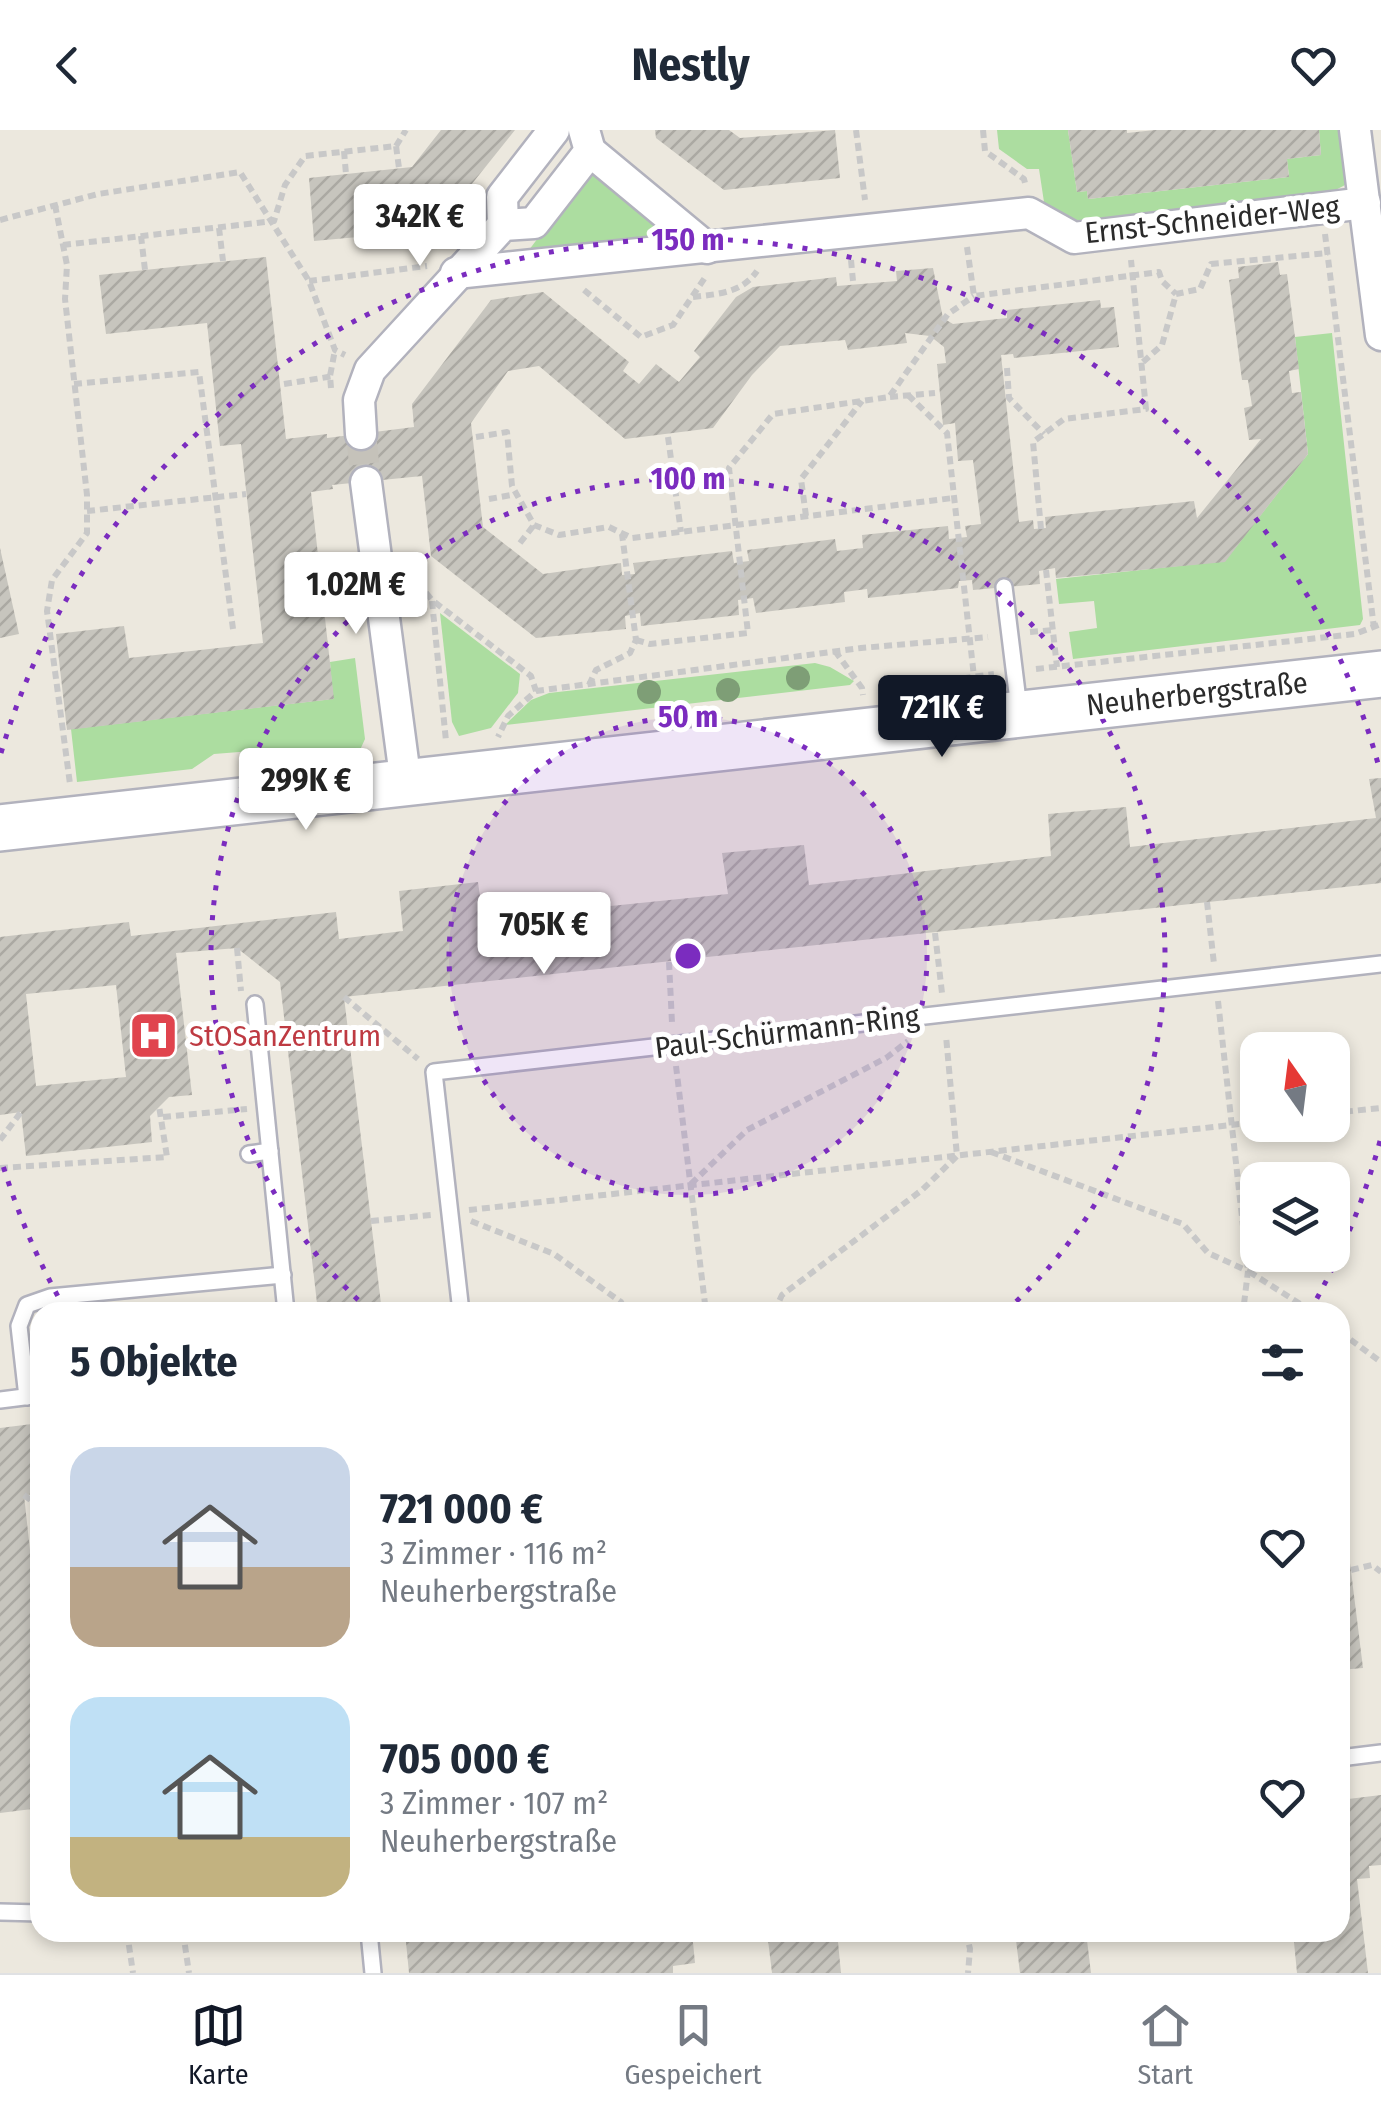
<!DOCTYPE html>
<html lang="de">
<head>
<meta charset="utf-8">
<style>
  :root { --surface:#fff; --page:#f6f6f7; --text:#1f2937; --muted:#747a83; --line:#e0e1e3; --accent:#111827 }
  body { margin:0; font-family:"Fira Sans Condensed",sans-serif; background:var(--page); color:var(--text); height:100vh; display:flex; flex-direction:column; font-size:38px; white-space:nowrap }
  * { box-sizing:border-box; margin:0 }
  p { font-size:32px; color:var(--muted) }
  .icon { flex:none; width:55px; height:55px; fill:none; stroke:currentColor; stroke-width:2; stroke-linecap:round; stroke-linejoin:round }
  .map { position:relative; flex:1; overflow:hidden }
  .panel { position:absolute; left:30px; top:1172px; width:1320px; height:640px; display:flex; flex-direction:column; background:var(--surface); border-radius:30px; box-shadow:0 5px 15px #0003 }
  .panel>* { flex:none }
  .needle { width:65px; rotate:346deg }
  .tools { position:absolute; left:1240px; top:902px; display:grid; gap:20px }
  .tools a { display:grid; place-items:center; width:110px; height:110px; border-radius:20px; background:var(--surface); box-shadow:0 5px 15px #0003; font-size:50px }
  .price { position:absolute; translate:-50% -85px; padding:0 22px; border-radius:10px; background:#fff; color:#222; font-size:32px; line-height:65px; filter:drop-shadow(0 2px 5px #0008) }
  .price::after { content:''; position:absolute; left:50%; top:60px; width:30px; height:22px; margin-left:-15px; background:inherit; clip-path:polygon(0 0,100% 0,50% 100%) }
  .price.on { background:var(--accent); color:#fff }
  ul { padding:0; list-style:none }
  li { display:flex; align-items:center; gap:30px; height:250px; padding:0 40px }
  li span { display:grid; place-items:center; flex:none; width:280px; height:200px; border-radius:30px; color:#555 }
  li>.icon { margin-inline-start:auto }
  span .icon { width:120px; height:120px; fill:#fffc; stroke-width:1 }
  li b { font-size:42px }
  h2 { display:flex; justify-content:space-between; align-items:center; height:120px; padding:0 40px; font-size:42px }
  header { display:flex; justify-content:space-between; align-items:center; height:130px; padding:0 40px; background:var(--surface); font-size:45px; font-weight:700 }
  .menu { display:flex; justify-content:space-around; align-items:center; height:140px; border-top:2px solid var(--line); background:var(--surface); font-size:28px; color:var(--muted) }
  .menu a { display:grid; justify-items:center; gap:5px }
  .menu .on { color:var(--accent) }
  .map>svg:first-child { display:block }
  .grass { fill:#acdda0 }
  .building { fill:url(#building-hatch); fill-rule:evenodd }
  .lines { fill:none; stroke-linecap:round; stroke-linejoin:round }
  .street-tunnel { stroke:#c5c2ba; stroke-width:30; stroke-dasharray:30 15; stroke-linecap:butt }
  .lane-casing { stroke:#b2b2bd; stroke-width:20 }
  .street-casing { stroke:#b2b2bd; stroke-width:35 }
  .secondary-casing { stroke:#b2b2bd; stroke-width:50 }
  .path { stroke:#c8c8c8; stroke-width:6; stroke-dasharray:8 5; stroke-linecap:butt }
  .lane { stroke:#fff; stroke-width:15 }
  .street { stroke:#fff; stroke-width:30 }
  .secondary { stroke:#fff; stroke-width:45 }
  .tree { fill:#7e9e76 }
  .ring { fill:none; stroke:#7b2cbf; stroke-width:5; stroke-dasharray:5 10 }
  .labels { text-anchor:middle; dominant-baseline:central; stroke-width:10; stroke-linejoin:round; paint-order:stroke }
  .street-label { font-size:30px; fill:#2b2b2b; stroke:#fff }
  .health-label { font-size:30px; fill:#be3a42; stroke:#fff; text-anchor:start }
  .centre { fill:#7b2cbf; stroke:#fff; stroke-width:5 }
  .ring-label { font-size:30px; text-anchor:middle; font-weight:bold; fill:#7b2cbf; stroke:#fff; stroke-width:10; stroke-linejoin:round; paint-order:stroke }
</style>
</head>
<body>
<header><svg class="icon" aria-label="back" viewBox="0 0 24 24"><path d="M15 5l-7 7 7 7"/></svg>Nestly<svg class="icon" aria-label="heart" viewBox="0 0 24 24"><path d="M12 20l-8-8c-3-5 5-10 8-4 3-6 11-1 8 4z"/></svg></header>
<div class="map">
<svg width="1381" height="1843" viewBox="0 0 1381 1843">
  <defs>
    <pattern id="building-hatch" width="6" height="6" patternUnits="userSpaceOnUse" patternTransform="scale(2.5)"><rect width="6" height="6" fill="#c7c5be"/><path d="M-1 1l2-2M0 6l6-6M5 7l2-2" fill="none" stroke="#aba9a3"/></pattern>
  </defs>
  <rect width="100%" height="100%" fill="#ece8de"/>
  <!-- grass -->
  <g class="grass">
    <path d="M997,0H1068L1077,62L1087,61L1088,69L1289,47L1287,29L1321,25L1319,0H1343L1347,54L1324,66L1073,92L1049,83L1044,72L1039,39H1027L999,19Z"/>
    <path d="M592,36L677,104L529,120Z"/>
    <path d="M1332,203L1363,489L1360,495L1073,529L1069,502L1097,498L1094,471L1059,474L1056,449L1225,431L1308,324L1295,207Z"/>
    <path d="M440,483L520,544L518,563L491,598L459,606L452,592Z"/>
    <path d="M355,528L365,609L360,620L279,629L252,621L214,624L192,639L77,652L71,599L333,569L330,532Z"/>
    <path d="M815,533L830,537L854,551L850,555L505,595L531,570L549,563Z"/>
  </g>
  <!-- building -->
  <g class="building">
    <path d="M441,0H515L435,100L314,111L309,48L412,37Z"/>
    <path d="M655,0H729L740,8L835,0L840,48L724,60L656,8Z"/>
    <path d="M1068,0H1127V3L1155,0H1319L1321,25L1287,29L1289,47L1088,69L1087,61L1077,62Z"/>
    <path d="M266,127L286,309L327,304V308L414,297L412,274L491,170L543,162L629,232L623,241L639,254L656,234L679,252L700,227L694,221L736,167L753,157L836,147L837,156L897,151L896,141L933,138L943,188L953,194L1007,188V180L1100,170L1101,178L1114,177L1119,217L1014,228L1013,224L1001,225L1019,392L1033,390L1034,399L1046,398L1045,387L1194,371L1197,388L1261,309L1249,310L1244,278L1252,276L1248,250H1242L1229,150L1239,148L1238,137L1278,132L1280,145L1287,144L1299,239L1289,241L1292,263L1301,262L1308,324L1225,432L1056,448L1055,438L1039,441L1040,454L973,460L972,450L959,451L958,458L868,468L867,459L844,462L845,472L756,483L753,468L738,470L739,485L641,496L640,483L625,486L626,499L536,508L431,426L422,346L332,355L333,359L311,362L334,569L67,600L56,504L124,496L129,528L263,513L241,314L220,316L207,193L106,204L99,145ZM905,203L930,206L944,217L946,233L937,234L943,295L955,293L958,331L973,330L981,394L965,396L967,407L949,409L948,396L862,405L863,418L837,421L835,409L747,420L749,431L734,433L732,421L633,433L635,444L622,445L621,433L543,444L483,397L471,293L508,241L539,236L625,309L713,298L752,245L780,216L845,210L848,220L907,213Z"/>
    <path d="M0,418L19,504L0,508Z"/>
    <path d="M1381,648V753L344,867L382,1182H318L280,852L237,818L176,823L192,965L169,967L150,986L152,1012L26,1026L21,982L0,985V807L129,792L131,806L336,782L339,809L403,801L399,761L478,752L483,789L728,764L722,723L804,715L809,755L1051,726L1048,684L1126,677L1130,717L1376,688L1369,649ZM116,855L126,947L36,956L26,864Z"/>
    <path d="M40,1293V1364L24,1365L40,1512V1678L0,1683V1298Z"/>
    <path d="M1349,1425L1363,1538L1340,1540V1426Z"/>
    <path d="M1381,1665V1735L1369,1736L1370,1748L1357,1749L1368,1843H1297L1293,1802H1340V1670Z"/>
    <path d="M405,1802H692L695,1833L673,1836V1843H409Z"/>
    <path d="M767,1802H848L849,1810L838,1812L841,1843H772Z"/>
    <path d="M1015,1802H1086L1091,1843H1020Z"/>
  </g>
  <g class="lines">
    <!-- street-tunnel -->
    <path class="street-tunnel" d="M361,304L366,352"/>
    <defs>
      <g id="lane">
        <path d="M1004,457L1019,579"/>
        <path d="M255,874L286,1182"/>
        <path d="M249,1024L270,1021"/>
        <path d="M461,1182L434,942L1381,834"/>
        <path d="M27,1267L19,1196L27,1175L50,1167L283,1145"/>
        <path d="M0,1270L40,1265"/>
        <path d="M1340,1628L1381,1623"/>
        <path d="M0,1782L40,1783"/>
        <path d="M369,1802L373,1843"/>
      </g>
      <g id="street">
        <path d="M1355,0L1381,205"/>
        <path d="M590,21L707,118"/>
        <path d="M503,95L502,67L554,0"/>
        <path d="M456,143L1029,83L1074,108L1365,73"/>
        <path d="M361,304L359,270L370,240L503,95L534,93L590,21L584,0"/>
        <path d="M366,352L406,654"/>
      </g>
      <path id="secondary" d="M0,698L1381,544"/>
    </defs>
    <!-- lane casing -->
    <use href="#lane" class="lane-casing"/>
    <!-- street casing -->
    <use href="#street" class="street-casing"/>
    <!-- secondary casing -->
    <use href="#secondary" class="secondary-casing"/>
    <!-- path -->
    <g class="path">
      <path d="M856,0L865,70"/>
      <path d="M983,0L985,21L1024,49L1025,53"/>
      <path d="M396,16L406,0"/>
      <path d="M344,21L346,44"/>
      <path d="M55,75L67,135L65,169L87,365V403L52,450L47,481L70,654"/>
      <path d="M0,90L98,64L240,42L309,151L335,220L345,225"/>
      <path d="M219,98L223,131"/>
      <path d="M1325,104L1374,498"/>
      <path d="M141,106L145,140"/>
      <path d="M63,115L274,91L285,55L305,26L396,16L399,38"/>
      <path d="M967,117L974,166L1159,142L1162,151L1176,164"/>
      <path d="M851,130L853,151"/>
      <path d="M309,151L427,136"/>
      <path d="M584,160L641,207L673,195L706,146"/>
      <path d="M693,167C718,164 742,163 757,141"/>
      <path d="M1143,232L1162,215L1176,164L1200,159L1211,134L1328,123"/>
      <path d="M1007,238L1009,268L1044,304"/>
      <path d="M74,254L199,242L233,499"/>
      <path d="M284,254L334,246"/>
      <path d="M331,258L330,246L335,220"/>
      <path d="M908,265L947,303L974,547"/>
      <path d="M890,267L935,263"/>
      <path d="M476,307L507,302L512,356L534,395L559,405L609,397L632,408L953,368"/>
      <path d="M668,307L681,402"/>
      <path d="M489,369L517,364"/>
      <path d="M87,381L246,364"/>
      <path d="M806,386L801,349L862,271"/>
      <path d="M1041,399L1033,312L1064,289L1146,279L1131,130"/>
      <path d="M520,413L534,395"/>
      <path d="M1046,440L1057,537"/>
      <path d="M409,443L432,470L531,546L536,561L508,586L498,607"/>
      <path d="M432,471L446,611"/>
      <path d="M1030,502L1053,500"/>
      <path d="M636,510L650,514L748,503L729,338L773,284L889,267L948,184L974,166"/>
      <path d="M835,521L862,558L863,565"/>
      <path d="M1036,539L1355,504L1381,494"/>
      <path d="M937,552L994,544"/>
      <path d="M589,555L596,540L630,523L636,510L622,404"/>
      <path d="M536,561L861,518L988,507"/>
      <path d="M1207,772L1214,834"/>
      <path d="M935,803L942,863"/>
      <path d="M237,818L241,861"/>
      <path d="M669,832L672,893"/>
      <path d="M344,867L418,929"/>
      <path d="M1218,871L1248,1141L1313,1182"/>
      <path d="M676,936L706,1182"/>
      <path d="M1332,983L1381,978"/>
      <path d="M163,987L247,979"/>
      <path d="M0,1010L21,982"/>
      <path d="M991,1022L1183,1094L1208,1123L1248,1141L1243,1182"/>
      <path d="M0,1038L167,1027L159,976"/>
      <path d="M691,1054L747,1000L886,928L908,911"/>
      <path d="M469,1080L1258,992"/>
      <path d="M371,1091L431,1085"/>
      <path d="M471,1091L554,1124L621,1172L626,1182"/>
      <path d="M774,1182L782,1165L922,1060L957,1026L946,906"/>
      <path d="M1340,1202L1381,1232"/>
      <path d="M24,1365L40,1377"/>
      <path d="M1351,1440L1372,1435L1381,1442"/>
      <path d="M127,1802L133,1843"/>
      <path d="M183,1802L189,1843"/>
      <path d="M966,1802L970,1819L968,1843"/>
      <path d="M46,1806L75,1802"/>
    </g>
    <!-- lane -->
    <use href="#lane" class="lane"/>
    <!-- street -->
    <use href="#street" class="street"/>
    <!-- secondary -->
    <use href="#secondary" class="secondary"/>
  </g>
  <!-- trees -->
  <g class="tree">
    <circle cx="798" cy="548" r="12"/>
    <circle cx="728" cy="560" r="12"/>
    <circle cx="649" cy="562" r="12"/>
  </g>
  <!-- distance rings -->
  <circle cx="688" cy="826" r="239" fill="#7b2cbf" fill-opacity=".12"/>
  <g class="ring">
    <circle cx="688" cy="826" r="239"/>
    <path d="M369 1180A477 477 0 1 1 1007 1180"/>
    <path d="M1380 1011A716 716 0 0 1 1311 1179M65 1179A716 716 0 0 1 1 1029M1 623A716 716 0 0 1 1380 641"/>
  </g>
  <!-- icons -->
  <defs>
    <symbol id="hospital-square" viewBox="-11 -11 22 22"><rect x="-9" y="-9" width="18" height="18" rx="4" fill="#e0444e" stroke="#fff"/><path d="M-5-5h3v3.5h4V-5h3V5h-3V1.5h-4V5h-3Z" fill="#fff"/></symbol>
  </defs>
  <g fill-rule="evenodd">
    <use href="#hospital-square" x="126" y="878" width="55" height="55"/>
  </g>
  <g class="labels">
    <!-- street labels -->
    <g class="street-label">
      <text transform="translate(1212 90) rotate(-6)">Ernst-Schneider-Weg</text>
      <text transform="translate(1197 564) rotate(-6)">Neuherbergstraße</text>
      <text transform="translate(787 902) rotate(-7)">Paul-Schürmann-Ring</text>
    </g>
    <!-- health labels -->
    <g class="health-label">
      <text x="189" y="906">StOSanZentrum</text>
    </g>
  </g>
  <circle cx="688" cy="826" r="15" class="centre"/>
  <g class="ring-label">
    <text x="688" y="120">150 m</text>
    <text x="688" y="359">100 m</text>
    <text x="688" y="597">50 m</text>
  </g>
</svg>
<div class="tools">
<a><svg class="needle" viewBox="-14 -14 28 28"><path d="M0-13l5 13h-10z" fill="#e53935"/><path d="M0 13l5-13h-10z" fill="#747a83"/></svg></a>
<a><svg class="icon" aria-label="layers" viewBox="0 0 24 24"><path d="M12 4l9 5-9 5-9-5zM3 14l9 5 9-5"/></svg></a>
</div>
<b class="price" style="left:420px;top:139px">342K €</b>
<b class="price" style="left:356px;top:507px">1.02M €</b>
<b class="price on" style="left:942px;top:630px">721K €</b>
<b class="price" style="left:306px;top:703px">299K €</b>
<b class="price" style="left:544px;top:847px">705K €</b>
<section class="panel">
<h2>5 Objekte<svg class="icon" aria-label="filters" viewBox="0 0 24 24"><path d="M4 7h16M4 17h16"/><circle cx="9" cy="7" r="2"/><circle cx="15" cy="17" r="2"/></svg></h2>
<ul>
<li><span style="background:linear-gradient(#c9d6e8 60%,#b9a48a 0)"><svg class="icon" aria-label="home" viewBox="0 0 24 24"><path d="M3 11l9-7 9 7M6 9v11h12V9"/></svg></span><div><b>721 000 €</b><p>3 Zimmer · 116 m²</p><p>Neuherbergstraße</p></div><svg class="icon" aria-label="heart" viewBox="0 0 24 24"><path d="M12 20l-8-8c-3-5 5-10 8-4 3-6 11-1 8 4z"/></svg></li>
<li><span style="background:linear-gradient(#bfe0f5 70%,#c2b280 0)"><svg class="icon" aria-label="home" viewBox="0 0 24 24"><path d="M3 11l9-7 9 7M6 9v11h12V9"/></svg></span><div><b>705 000 €</b><p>3 Zimmer · 107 m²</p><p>Neuherbergstraße</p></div><svg class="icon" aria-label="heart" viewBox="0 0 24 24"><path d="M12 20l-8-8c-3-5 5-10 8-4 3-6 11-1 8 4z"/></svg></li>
</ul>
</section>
</div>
<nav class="menu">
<a class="on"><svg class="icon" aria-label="map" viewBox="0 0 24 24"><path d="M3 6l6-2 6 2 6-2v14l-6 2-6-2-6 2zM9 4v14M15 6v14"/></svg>Karte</a>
<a><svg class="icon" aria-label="saved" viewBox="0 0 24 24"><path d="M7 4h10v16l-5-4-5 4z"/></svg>Gespeichert</a>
<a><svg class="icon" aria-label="home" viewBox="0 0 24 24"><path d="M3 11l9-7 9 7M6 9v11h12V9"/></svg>Start</a>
</nav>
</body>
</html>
